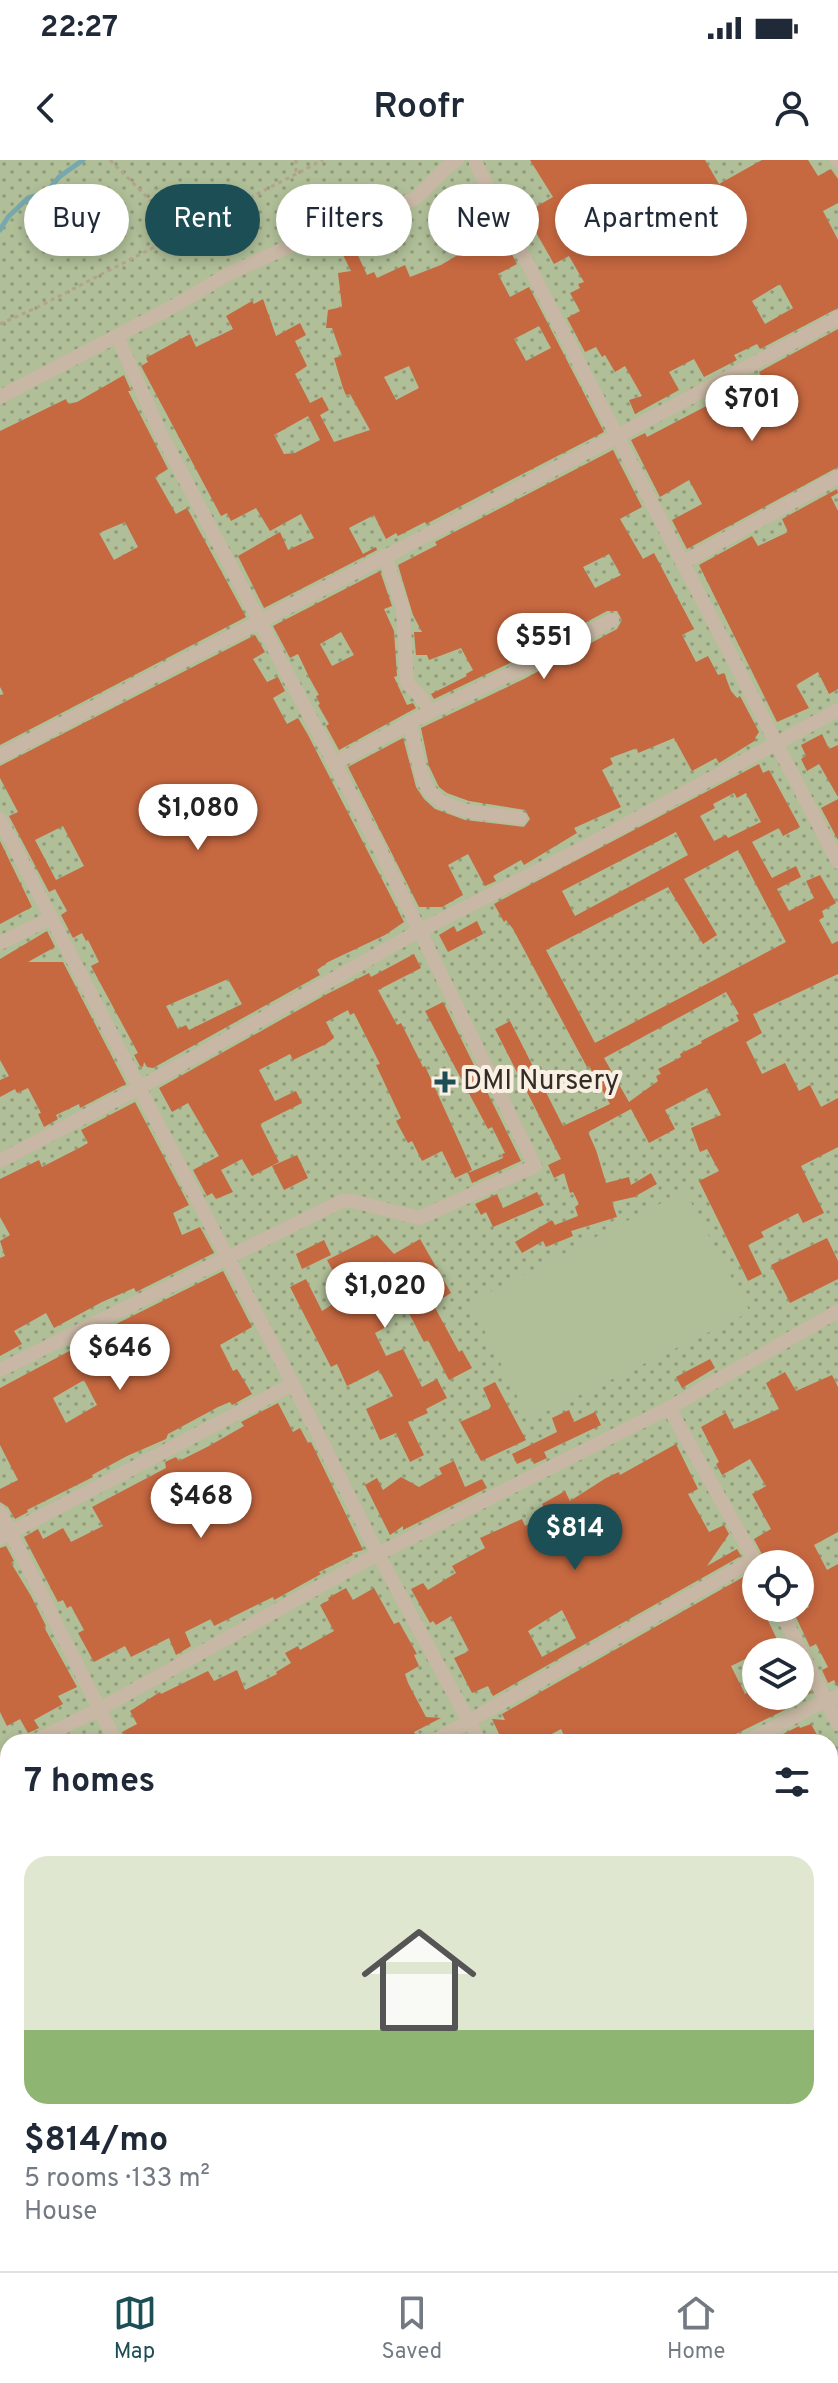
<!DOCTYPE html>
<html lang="en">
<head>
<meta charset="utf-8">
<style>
  :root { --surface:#fff; --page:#f6f6f7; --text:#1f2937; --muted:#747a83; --line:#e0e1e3; --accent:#1b4e55 }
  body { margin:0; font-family:Overpass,sans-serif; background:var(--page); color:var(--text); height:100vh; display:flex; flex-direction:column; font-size:30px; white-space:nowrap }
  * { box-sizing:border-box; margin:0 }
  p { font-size:26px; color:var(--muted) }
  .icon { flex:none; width:44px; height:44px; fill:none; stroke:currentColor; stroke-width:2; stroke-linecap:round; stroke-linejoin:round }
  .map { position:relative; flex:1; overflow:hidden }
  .drawer { position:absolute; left:0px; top:1574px; width:838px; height:538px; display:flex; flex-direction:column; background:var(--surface); border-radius:24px 24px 0 0; box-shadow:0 4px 12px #0003 }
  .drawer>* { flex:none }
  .top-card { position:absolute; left:24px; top:24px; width:790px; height:72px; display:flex; gap:16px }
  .controls { position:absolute; left:742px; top:1390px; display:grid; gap:16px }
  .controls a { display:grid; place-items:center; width:72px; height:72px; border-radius:50%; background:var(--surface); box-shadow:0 4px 12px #0003; font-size:40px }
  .price { position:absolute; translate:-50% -68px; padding:0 18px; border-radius:28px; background:#fff; color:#222; font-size:26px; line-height:52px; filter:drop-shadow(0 2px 4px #0008) }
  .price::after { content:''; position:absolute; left:50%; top:48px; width:24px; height:18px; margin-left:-12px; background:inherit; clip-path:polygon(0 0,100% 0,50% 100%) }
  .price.active { background:var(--accent); color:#fff }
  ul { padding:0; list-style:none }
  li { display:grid; align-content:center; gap:16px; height:424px; padding:0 24px }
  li+li { border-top:2px solid var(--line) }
  li span { display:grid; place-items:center; height:248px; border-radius:24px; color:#555 }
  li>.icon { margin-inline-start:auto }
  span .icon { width:144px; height:144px; fill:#fffc; stroke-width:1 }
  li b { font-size:34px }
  h2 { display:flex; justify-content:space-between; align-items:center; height:96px; padding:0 24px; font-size:34px }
  .pill { padding:0 28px; border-radius:36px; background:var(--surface); box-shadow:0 4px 12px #0003; font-size:28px; line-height:72px }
  .pill.active { background:var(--accent); color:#fff }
  .status { display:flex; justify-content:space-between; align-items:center; height:56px; padding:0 40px; background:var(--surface); direction:ltr }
  .status svg { height:22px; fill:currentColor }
  header { display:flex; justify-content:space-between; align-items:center; height:104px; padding:0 24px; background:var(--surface); font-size:36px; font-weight:600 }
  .tabs { display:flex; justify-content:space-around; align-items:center; height:112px; border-top:2px solid var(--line); background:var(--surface); font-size:22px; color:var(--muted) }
  .tabs a { display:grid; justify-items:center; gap:4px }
  .tabs .active { color:var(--accent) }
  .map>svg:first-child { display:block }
  .grass { fill:url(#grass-dots); fill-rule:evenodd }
  .pitch { fill:#b0bf98 }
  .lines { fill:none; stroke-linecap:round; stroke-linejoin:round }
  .stream { stroke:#77a8ae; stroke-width:5 }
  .building { fill:#c66840; fill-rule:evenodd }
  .path { stroke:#b4a18e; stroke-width:3; stroke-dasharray:4 4; stroke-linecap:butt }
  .minor { stroke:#c8b7a4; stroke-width:14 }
  .poi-dot { fill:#1b4e55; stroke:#f9f0e3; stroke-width:3 }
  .labels { text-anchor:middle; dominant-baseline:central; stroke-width:8; stroke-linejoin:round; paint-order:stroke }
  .poi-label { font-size:28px; fill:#342b25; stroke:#f9f0e3; text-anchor:start }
</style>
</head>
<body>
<div class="status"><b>22:27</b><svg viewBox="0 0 49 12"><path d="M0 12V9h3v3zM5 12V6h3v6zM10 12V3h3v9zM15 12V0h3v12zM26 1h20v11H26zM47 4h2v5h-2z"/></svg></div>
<header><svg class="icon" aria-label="back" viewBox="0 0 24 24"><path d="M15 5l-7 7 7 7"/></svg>Roofr<svg class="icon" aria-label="person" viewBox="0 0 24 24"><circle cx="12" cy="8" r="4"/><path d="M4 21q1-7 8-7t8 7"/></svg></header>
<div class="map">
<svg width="838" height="2111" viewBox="0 0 838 2111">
  <defs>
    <pattern id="grass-dots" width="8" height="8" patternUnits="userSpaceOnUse" patternTransform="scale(2)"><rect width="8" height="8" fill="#b0bf98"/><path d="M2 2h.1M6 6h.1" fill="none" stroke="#909b7c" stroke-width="1.8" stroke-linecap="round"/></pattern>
  </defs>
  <rect width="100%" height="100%" fill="#f1e6d7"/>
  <!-- grass -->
  <path class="grass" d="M0,0H838V1933L830,1937V1582H8V2104H497L483,2111H0ZM756,1404H800V1448H756ZM756,1492H800V1536H756Z"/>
  <!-- pitch -->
  <path class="pitch" d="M685,1031L750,1152L529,1260L470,1142Z"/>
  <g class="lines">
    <!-- stream -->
    <path class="stream" d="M0,70L8,57L28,38L46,33L59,17L83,0"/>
  </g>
  <!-- building -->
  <g class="building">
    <path d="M530,0H705L719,24L762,0H808L818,16L831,9L838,19V43L823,51L838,80V148L760,189L757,184L734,195L737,200L704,217L694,199L669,212L679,230L635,254L629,240L642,236L625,206L615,212L605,195L602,197L596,187L585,192L567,158L580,151L570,133L580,128L578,124L584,122L569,96L554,104L525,53L553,37ZM780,124L793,148L765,164L752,141Z"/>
    <path d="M481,36L517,104L498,114L510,137L529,127L604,272L426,364L425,362L398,376L396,373L386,379L374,355L349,368L363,394L376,387L377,390L264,448L238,396L280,372L288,390L314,378L301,354L270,371L256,348L231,361L227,353L221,356L141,206L148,202L146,198L190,174L196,187L233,169L226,156L252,141L254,144L263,139L276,176L300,163L306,175L295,181L307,206L295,214L310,243L322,237L329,250L320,255L334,282L370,270L350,234L346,235L343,228L334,198L342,196L332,168H326L328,150L342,147L338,113L351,111L343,95L355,89L367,115L374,112L377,118L405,105L410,117L441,105L473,86L454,51ZM539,166L551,188L526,201L514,179ZM409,206L419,228L396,240L384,217ZM308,256L320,280L295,293L284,294L274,275Z"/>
    <path d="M838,169V307L687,389L672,360L702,344L689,320L660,337L631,280L645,273L647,277L718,240L721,244L758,224L763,220L759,212Z"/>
    <path d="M124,215L131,231H128L168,309L155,317L176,354L187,348L246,457L0,585V535L4,534L0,527V271L66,239L68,244L77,242ZM125,362L138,387L114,400L99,373Z"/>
    <path d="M613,290L642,347L620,359L643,399L654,393L694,469L682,475L696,502L708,496L718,515L724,513L731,531L737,538L740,536L759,572L755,578L756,580L719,603L716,598L692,611L674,578L638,593L637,588L610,598L613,604L602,610L621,647L574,668L577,673L524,705L521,700L493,716L496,721L485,726L468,694L448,705L463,735L442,747H419L348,607L403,578L416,627L424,639L435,649L465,660L524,667L530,659L525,650L469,641L447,633L439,627L429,606L421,568L524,519L617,469L622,460L617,451H607L514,501L434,539L431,534L467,516L466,514L473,510L461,488L429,500L427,495H416L414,472H422L413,455L398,405L437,385L435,382ZM609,394L621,415L595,428L583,407ZM527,454L539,476L514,489L502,466Z"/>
    <path d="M837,329L838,333L831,337L838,351V529L829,534L818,512L796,525L809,548L777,562L699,405L752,376L758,386L788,372L782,359Z"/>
    <path d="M380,411L392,446L384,449L394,471L397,516L394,517L407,545L413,543L416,548L339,590L326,566L329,564L318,545L320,544L316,536L319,535L310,519L298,494L290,498L273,466ZM341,472L354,495L332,506L320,484Z"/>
    <path d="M255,475L265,492L253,499L267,522L278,517L285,531L273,538L287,564L298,558L308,575L404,762L385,775L328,802L317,810L320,815L153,908L147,907L144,902L143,907L140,906L134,895L138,893L91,806L99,802L88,780L86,781L82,773L73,778L61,755L67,751L55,729L49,732L9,656L18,652L0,618V606ZM63,666L84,706L56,720L35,680ZM228,819L242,844L189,870L186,865L178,869L166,846Z"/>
    <path d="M822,574L829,589L838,585V637L819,604L807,611L801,599L806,596L801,585Z"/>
    <path d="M759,604L763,613L769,610L800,667L783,676L779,668L752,682L772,718L796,706L801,717L777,729L789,751L814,738L806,721L820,715L836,743L822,751L824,757L819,760L832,784L838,781V814L753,854L762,873L746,882L762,914L785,903L799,931L810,925L821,947L838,938V987L801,1006L824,1053L803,1063L798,1053L761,1072L764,1077L748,1085L762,1114L748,1121L699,1021L719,1011L707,989L700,992L691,968L721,955L707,928L665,950L675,969L649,983L631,949L588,972L596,990L606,1023L629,1017L631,1025L651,1013L657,1024L634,1037L612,1042L617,1057L571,1071L573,1076L546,1087L543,1081L522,1093L515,1082L552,1060L555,1065L578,1056L575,1047L579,1044L573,1032L570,1033L564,1013L554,1018L548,1005L561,999L495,869L510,861L563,966L610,944L589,906L587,907L513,769L506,760L504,762L494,744ZM734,633L737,638L746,633L761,662L728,678L726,675L714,681L700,656L715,648L713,644ZM676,672L688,695L575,756L562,731ZM738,690L786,782L595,883L546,790L668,727L703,784L717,775L684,719ZM726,832L739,854L736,855L739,861L701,881L702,883L680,894L681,897L658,909L661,914L656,916L658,921L629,942L604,898Z"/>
    <path d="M838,639V680L821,648Z"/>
    <path d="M0,681L32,747L0,764Z"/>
    <path d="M477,761L483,774L448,792L439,775L454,766L457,772Z"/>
    <path d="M47,771L55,787L28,802H63L126,924L80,948L79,944L56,955L58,959L44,967L38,954L41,953L28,928L17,933L15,929L0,937V920L9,916L0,900V799Z"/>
    <path d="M414,794L421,808L378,830L397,865L401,863L423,907L425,906L472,1010L455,1018L442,991L422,1001L412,981L408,983L396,961L401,958L376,905L380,904L354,853L350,855L348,850L326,862L334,878L326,884L293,900L290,894L259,910L275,941L296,931L302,943L260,964L279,1002L252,1016L242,999L221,1010L233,1032L216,1039L212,1033L207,1036L193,1010L219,996L188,943L172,952L159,928L329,833L369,813L371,817Z"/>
    <path d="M443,842L521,1001L472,1023L468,1013L503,998L502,994L505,993L492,967L488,969L425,851Z"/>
    <path d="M135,942L189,1045L173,1053L182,1075L200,1067L214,1093L136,1132L134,1128L102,1142L54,1168L46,1153L14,1171L22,1184L0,1196V1098L5,1096L0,1081L10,1075L0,1057V1019L39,1000L42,1007L81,987L88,983L81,970Z"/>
    <path d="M297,995L308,1018L284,1030L272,1006Z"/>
    <path d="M537,1032L544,1045L493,1067L486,1052L481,1055L475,1044L497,1034L503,1048Z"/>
    <path d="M377,1075L394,1094L420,1079L451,1133L433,1144L459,1192L462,1190L472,1208L449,1220L428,1180L424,1182L401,1138L379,1149L388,1166L375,1173L386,1196L403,1189L422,1227L437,1219L447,1238L426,1249L428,1253L408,1262L424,1295L410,1302L396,1273L380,1280L366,1249L393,1236L379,1210L347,1226L337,1204L331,1207L290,1127L306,1119L322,1151L333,1144L348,1140L327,1100Z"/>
    <path d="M827,1078L838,1101V1119L790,1143L771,1105Z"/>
    <path d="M324,1080L331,1095L302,1109L296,1094Z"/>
    <path d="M223,1111L252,1167L220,1185L233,1211L237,1209L252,1234L232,1245L230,1242L218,1247L168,1274L166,1279L127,1296L92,1315L93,1317L27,1350L28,1352L15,1359L8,1347L0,1342V1329L18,1320L0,1285V1228L107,1171L106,1169ZM84,1220L97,1245L66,1263L53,1238Z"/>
    <path d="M710,1199L715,1208L682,1228L676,1217Z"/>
    <path d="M785,1212L796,1231L832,1215L838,1227V1372L814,1385L827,1410L838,1404V1527L834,1520L828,1523L822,1510L828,1507L816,1484L810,1487L795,1455L809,1447L800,1429V1404H767L754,1379L771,1369L752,1334L766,1326L750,1299L722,1315L716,1304L719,1302L701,1267L726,1253L734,1269L779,1249L766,1223Z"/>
    <path d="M495,1222L526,1280L481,1301L460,1262L489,1249L491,1246L483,1228Z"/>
    <path d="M278,1243L293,1272L300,1268L308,1283L311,1282L363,1390L352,1393L353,1395L319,1412L321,1414L274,1440L273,1437L214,1466L211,1459L185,1472L191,1486L176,1495L169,1478L131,1497L125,1486L94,1502L78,1473L84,1470L71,1446L67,1448L63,1440L58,1442L24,1377L38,1369L43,1379L63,1368L71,1382L103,1366L92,1347L166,1308L165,1302L176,1297L179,1301L209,1286L244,1266L241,1262Z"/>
    <path d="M569,1250L574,1262L595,1252L601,1265L544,1292L547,1298L534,1304L531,1298L517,1304L512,1294L557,1272L552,1258Z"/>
    <path d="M676,1284L698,1329L688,1334L709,1372L724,1365L729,1374L707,1406L737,1389L741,1396L493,1536L488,1526L472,1533L454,1498L469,1491L451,1456L436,1465L433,1461L430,1463L411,1429L423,1423L428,1430L456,1413L452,1406L485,1388L480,1378L522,1359L525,1366L547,1354L542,1344L565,1331L570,1341L606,1318L619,1312L620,1315ZM562,1450L576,1478L542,1497L528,1471Z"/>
    <path d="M454,1301L465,1327L482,1319L487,1328L403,1370V1366L390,1375L365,1325L377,1318L383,1330L401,1317L419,1327L442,1314L439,1308Z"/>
    <path d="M6,1386L14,1401L11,1403L31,1436L46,1466L44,1467L77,1527L58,1536L63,1544L34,1560L39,1568L28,1573L20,1559L7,1566L0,1552V1388Z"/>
    <path d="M752,1412L753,1414L746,1421L756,1440V1448H762L783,1492H768L766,1489L731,1506L745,1534L751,1531L758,1545L776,1536H800V1522L804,1520L811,1533L788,1545L789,1548L719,1582H568L561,1569L537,1582H503L492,1559L505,1560L502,1554Z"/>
    <path d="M346,1428L353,1440L374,1428L394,1464L399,1462L417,1494L414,1495L419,1506L405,1514L408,1523L426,1557L441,1558L414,1572L420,1582H242L238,1574L220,1582H126L122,1572L137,1564L130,1551L160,1532L161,1534L208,1511L214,1521L237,1510L245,1530L277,1514L276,1512L291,1503L285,1493L298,1486L300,1490L334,1471L320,1445L329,1440L328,1438Z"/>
    <path d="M811,1564L821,1582L771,1580L799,1566L800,1568Z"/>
  </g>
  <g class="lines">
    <!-- path -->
    <g class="path">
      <path d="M110,0L183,73"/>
      <path d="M296,0V12"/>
      <path d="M0,164L40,146L323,0"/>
      <path d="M830,1952L838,1983"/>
      <path d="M476,2104L477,2111"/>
      <path d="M671,2104L682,2111"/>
    </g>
    <!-- minor -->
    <g class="minor">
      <path d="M837,0L838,2"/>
      <path d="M476,4L838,702"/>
      <path d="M0,237L174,146L230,113L315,75L414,39C430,27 440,10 457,0"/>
      <path d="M385,396L403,449L407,523L421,537L430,552"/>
      <path d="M682,403L838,317"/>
      <path d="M409,562C416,582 416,604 425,623C439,655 490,653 520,658"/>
      <path d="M0,596C279,450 561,309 838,158"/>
      <path d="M335,603L430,552L519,510L612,460"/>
      <path d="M0,659L293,1224L378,1394L480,1582"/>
      <path d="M0,783L51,758"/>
      <path d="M0,1001L139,928L419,771L571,694L838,550"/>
      <path d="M0,1210L342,1041H353L419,1058L535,1006L379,688L160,272L117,176"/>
      <path d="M669,1248L757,1404"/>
      <path d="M0,1352L116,1582"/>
      <path d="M0,1378L293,1224"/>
      <path d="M779,1448L838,1564"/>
      <path d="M33,1582L98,1550L378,1394L669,1248L838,1151"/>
      <path d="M432,1582L755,1399"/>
      <path d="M746,1582L826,1540L838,1537"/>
      <path d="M0,1599L8,1595"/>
      <path d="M0,1806L8,1804"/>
      <path d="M830,1833L838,1829"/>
      <path d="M0,1925L8,1939"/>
      <path d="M0,1969L8,1985"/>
      <path d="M0,2080L8,2094"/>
      <path d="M13,2104L17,2111"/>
      <path d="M71,2104L75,2111"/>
      <path d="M100,2104L115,2108L125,2104"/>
      <path d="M298,2111L311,2104"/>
    </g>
  </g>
  <!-- markers -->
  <path class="poi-dot" d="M441 910h8v8h8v8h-8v8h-8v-8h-8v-8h8z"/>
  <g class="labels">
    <!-- poi labels -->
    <g class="poi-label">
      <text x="463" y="922">DMI Nursery</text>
    </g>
  </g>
</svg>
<div class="controls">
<a><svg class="icon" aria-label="locate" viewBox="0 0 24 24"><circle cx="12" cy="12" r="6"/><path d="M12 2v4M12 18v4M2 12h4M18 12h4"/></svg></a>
<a><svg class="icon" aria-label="layers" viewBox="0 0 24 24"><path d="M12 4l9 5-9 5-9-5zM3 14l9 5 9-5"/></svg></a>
</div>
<b class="price" style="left:752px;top:283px">$701</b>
<b class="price" style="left:544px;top:521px">$551</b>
<b class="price" style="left:198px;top:692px">$1,080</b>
<b class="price" style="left:385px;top:1170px">$1,020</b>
<b class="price" style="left:120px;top:1232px">$646</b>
<b class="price" style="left:201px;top:1380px">$468</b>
<b class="price active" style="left:575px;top:1412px">$814</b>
<div class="top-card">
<a class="pill">Buy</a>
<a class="pill active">Rent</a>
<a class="pill">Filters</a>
<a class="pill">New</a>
<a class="pill">Apartment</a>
</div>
<section class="drawer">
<h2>7 homes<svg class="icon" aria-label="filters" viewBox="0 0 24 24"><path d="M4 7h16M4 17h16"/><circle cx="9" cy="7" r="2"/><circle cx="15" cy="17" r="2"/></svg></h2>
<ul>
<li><span style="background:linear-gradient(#dfe7d0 70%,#8fb573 0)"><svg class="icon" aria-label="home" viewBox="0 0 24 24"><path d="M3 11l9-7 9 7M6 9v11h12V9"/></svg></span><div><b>$814/mo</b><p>5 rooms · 133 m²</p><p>House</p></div></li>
</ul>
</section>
</div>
<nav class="tabs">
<a class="active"><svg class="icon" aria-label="map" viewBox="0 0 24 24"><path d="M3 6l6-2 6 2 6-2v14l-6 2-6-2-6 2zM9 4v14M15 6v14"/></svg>Map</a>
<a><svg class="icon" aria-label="saved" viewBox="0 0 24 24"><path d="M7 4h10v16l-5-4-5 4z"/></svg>Saved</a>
<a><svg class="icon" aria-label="home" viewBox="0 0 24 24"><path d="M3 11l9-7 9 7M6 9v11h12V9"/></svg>Home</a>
</nav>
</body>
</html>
